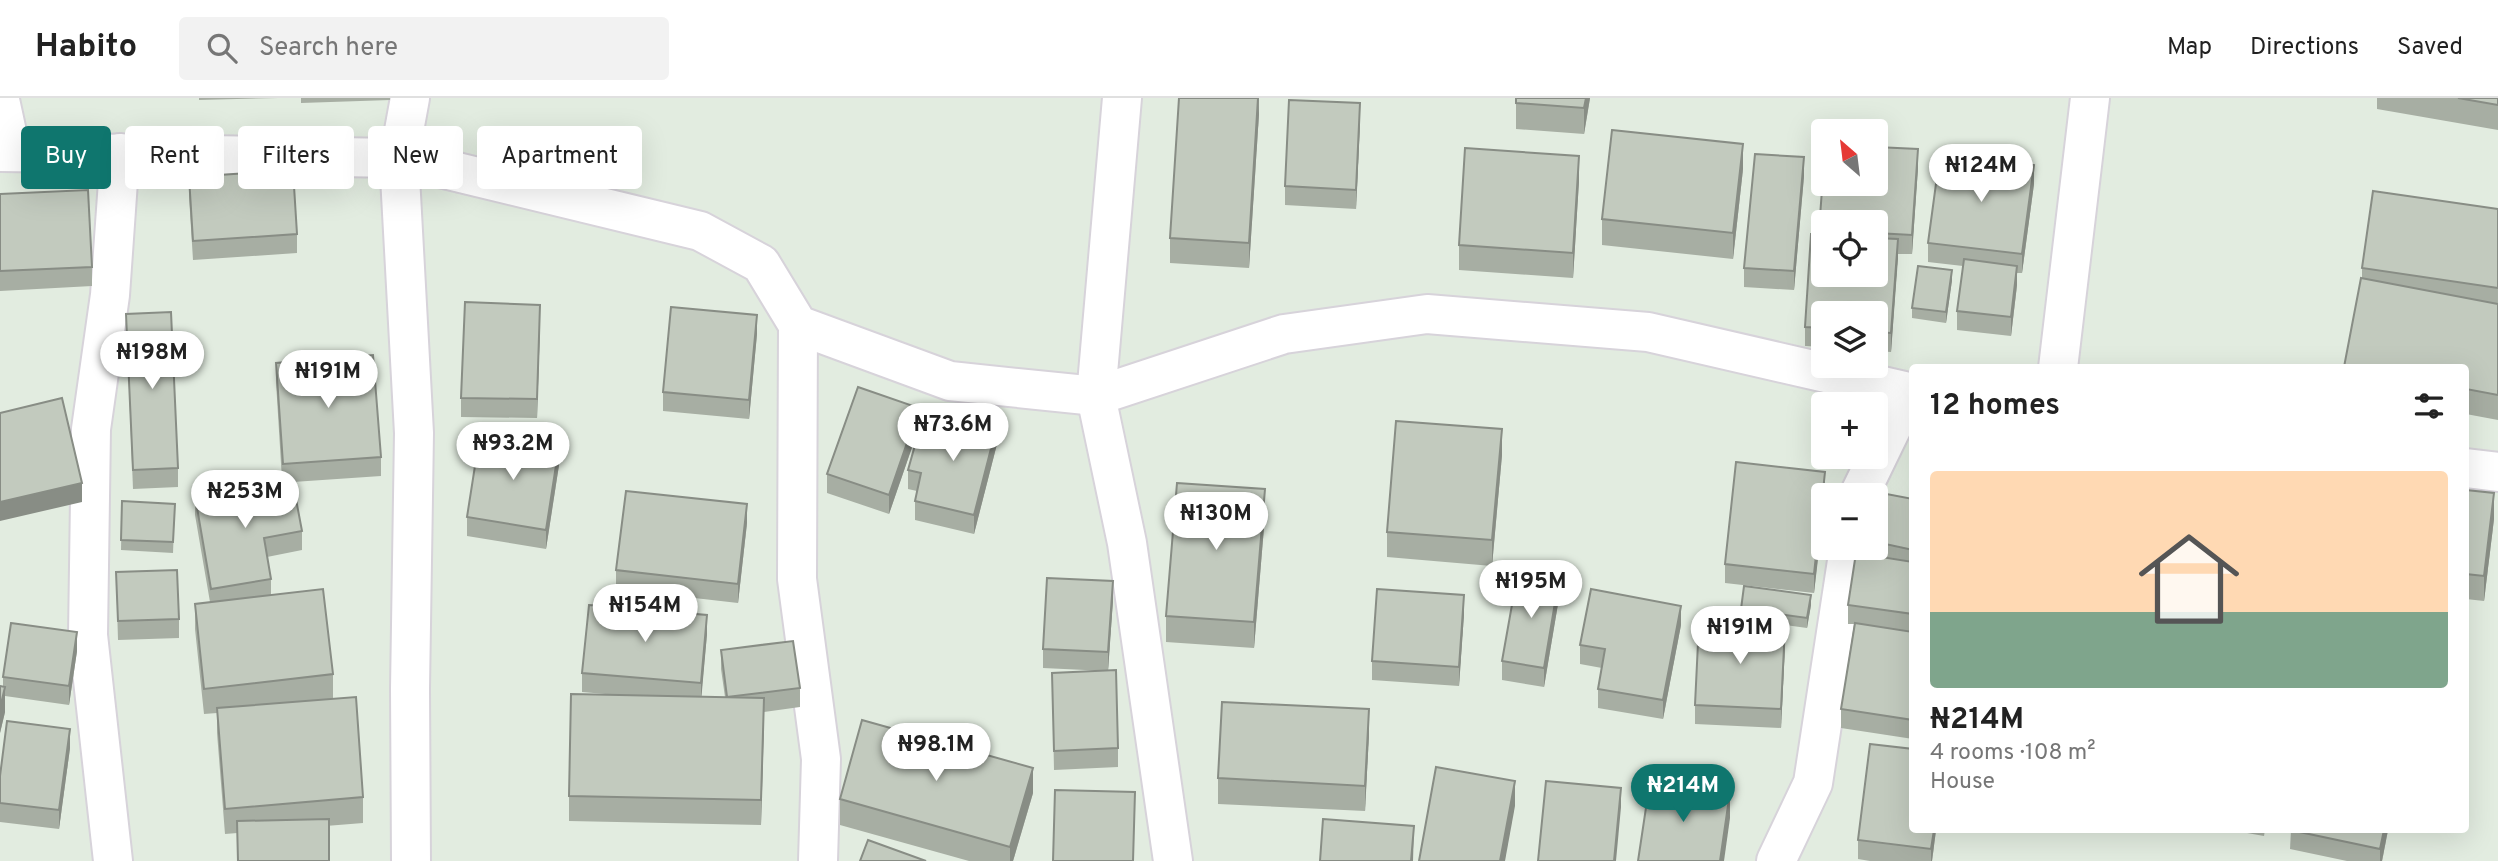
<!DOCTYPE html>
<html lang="en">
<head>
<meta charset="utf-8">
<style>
  :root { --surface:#fff; --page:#f2f2f2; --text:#222; --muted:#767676; --line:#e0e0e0; --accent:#0f766e }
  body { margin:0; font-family:Overpass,sans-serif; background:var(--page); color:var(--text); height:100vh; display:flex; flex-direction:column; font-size:26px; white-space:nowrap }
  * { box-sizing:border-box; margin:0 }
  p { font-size:23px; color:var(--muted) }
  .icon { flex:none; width:38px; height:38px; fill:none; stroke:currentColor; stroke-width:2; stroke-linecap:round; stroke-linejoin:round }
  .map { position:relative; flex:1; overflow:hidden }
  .side { position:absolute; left:1909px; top:266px; width:560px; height:469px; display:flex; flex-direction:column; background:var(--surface); border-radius:7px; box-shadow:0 7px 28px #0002 }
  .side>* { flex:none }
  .top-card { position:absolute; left:21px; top:28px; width:665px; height:63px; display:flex; gap:14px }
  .needle { width:46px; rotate:332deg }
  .tools { position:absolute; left:1811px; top:21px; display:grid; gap:14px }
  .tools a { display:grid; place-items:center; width:77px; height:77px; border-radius:7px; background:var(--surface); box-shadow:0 7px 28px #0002; font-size:35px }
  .price { position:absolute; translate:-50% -60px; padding:0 16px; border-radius:24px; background:#fff; color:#222; font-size:23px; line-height:46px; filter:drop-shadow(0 2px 4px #0008) }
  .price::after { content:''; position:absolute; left:50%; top:42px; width:21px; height:16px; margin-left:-10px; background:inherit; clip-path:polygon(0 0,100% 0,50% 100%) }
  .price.selected { background:var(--accent); color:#fff }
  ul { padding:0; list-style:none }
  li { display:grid; align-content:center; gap:14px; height:371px; padding:0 21px }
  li+li { border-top:2px solid var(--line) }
  li span { display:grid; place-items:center; height:217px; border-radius:7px; color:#555 }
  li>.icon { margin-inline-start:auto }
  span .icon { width:126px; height:126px; fill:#fffc; stroke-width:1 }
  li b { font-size:30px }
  h2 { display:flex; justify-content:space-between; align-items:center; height:84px; padding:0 21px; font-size:30px }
  .chip { padding:0 24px; border-radius:7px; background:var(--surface); box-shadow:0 7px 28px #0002; font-size:24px; line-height:63px }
  .chip.selected { background:var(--accent); color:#fff }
  header { display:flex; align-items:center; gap:42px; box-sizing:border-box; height:98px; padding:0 35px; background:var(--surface); border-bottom:2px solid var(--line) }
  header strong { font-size:33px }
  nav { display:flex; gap:38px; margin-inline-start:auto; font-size:24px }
  .search { width:490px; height:63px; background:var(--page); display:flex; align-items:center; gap:18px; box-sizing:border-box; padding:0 24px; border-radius:7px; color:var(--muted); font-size:26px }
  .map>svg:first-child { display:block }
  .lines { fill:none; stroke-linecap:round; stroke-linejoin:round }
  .street-casing { stroke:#d7d3da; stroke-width:42 }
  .street { stroke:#fff; stroke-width:38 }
  .wall { fill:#a7aea3; fill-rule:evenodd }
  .shaded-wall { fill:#888d85 }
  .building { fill:#c2cabe; stroke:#888d85; stroke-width:2 }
</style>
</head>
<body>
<header>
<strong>Habito</strong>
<div class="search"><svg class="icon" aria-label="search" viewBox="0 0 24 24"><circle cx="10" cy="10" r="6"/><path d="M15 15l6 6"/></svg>Search here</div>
<nav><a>Map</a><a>Directions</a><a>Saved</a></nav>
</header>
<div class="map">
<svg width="2498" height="763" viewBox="0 0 2498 763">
  <rect width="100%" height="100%" fill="#e2ece0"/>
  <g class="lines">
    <defs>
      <g id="street">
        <path d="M410,0L399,60L414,335L410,591L411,763"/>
        <path d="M1122,0L1096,298L1127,445L1173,763"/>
        <path d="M0,2L11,53"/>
        <path d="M0,54L399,60L700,133L761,166L798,227L950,283L1096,298L1284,236L1427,216L1648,234L1913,295"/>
        <path d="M798,227L797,481L821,661L818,763"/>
        <path d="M2058,270L2090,0"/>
        <path d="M2466,370L2498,374"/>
        <path d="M1859,397L1909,294"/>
        <path d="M113,763L88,537L91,331L110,197L120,55"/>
        <path d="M1776,763L1813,685L1849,450"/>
      </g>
    </defs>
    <!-- street casing -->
    <use href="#street" class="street-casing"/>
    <!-- street -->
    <use href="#street" class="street"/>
  </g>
  <!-- wall -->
  <g class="wall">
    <path d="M199,0H278L199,2Z"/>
    <path d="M301,0H390V2L301,5Z"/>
    <path d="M1259,0V16L1249,170L1170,165V140Z"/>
    <path d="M1516,0H1590L1584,36L1516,31Z"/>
    <path d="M2377,0H2498V32L2377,11Z"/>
    <path d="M1360,24L1356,111L1285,107V88Z"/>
    <path d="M1824,65L1918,70L1912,156H1898L1891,254L1876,253V215H1824V249L1805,248V229L1819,136ZM1824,124H1876V177H1824Z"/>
    <path d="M1743,71L1733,161L1602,147V121Z"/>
    <path d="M1804,78L1794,192L1744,189V170Z"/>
    <path d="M189,79L297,136V155L193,162L189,98Z"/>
    <path d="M1579,83L1573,180L1459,172V147Z"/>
    <path d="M2034,86L2022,175H2017V187L2011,238L1957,232V213L1963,168L1928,164V145Z"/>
    <path d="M0,96L92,169V188L0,193Z"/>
    <path d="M2498,111V322L2466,316V270H2344L2362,181V170Z"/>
    <path d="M1952,182L1946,225L1912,220V210Z"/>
    <path d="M126,216L178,370V389L133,391Z"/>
    <path d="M540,226L537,320L461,319V300Z"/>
    <path d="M757,236L749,321L663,313V294Z"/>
    <path d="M276,265L381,359V378L293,384L302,433V452L267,459L271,481V497L333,576V601L363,699V725L225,736L217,635V615L204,616L195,531V506L210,504L195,417V398L282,382L276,284Z"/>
    <path d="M919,329L889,416L827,395V376Z"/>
    <path d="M931,343L997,346L974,436L915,422V403L917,393L908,391V372Z"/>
    <path d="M1502,357L1492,468L1387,459V434Z"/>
    <path d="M559,367L546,451L467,438V419Z"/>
    <path d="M2466,392L2494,421L2484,503L2466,501Z"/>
    <path d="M1825,393L1814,495L1725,485V466Z"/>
    <path d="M1876,397L1913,401V641L1841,630V611L1854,526H1848V507L1866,457V450H1876Z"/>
    <path d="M122,403L175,406L173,455L121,452Z"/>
    <path d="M1265,417L1254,550L1166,544V518Z"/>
    <path d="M747,425L738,505L616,491V472Z"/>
    <path d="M116,474L179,521V540L118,542Z"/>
    <path d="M1559,500L1544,589L1502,582V563Z"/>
    <path d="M1113,502L1108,573L1118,650V669L1054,672L1052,575L1106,573L1043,570V551Z"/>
    <path d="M1811,507L1807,530L1741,521V511Z"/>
    <path d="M1464,516L1459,588L1372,582V563Z"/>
    <path d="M1681,527L1663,621L1598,610V591L1602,570L1580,566V547Z"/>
    <path d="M707,536L701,599H725L721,571V552L800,590V609L764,614L761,727L569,723V698L617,597L582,594V575Z"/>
    <path d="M1785,547L1781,630L1695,626V607Z"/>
    <path d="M77,553L69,607L5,598V614L0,635V588L3,589V579Z"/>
    <path d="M1369,636L1365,713L1218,706V680Z"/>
    <path d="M70,650L59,731L0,724V678Z"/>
    <path d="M1033,695L1013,763H969L840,727V701Z"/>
    <path d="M1913,732H1936L1932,763H1870L1858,761V742Z"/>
    <path d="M2230,732H2265L2264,738Z"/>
    <path d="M2291,732H2388L2382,763H2347L2290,751Z"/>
  </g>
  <!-- shaded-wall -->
  <g class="shaded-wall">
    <path d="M1258,0L1259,16L1249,170V145Z"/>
    <path d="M1586,0H1590L1584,36V10Z"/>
    <path d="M1360,5V24L1356,111V92Z"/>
    <path d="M1743,46V71L1733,161V135Z"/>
    <path d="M1918,51V70L1912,156V137Z"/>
    <path d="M1579,58V83L1573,180V155Z"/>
    <path d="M1804,59V78L1794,192V173Z"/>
    <path d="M2034,67V86L2022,175V156Z"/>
    <path d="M1898,141V160L1891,254V235Z"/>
    <path d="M2017,168V187L2011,238V219Z"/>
    <path d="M1952,172V182L1946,225V214Z"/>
    <path d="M540,207V226L537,320V301Z"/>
    <path d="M757,217V236L749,321V302Z"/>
    <path d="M919,310V329L889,416V397Z"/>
    <path d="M997,327V346L974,436V417Z"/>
    <path d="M1502,331V357L1492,468V442Z"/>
    <path d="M559,348V367L546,451V432Z"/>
    <path d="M1825,374V397H1824V410L1814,495V476Z"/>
    <path d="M82,385V404L0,423V404Z"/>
    <path d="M1265,391V417L1254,550V524Z"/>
    <path d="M2494,395V421L2484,503V478Z"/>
    <path d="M747,406V425L738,505V486Z"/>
    <path d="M1559,481V500L1544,589V570Z"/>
    <path d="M1113,483V502L1108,573V554Z"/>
    <path d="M1464,497V516L1459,588V569Z"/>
    <path d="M1811,497V507L1807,530V520Z"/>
    <path d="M1681,508V527L1663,621V602Z"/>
    <path d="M707,517V536L701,604V585Z"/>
    <path d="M1785,528V547L1781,630V611Z"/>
    <path d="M77,534V553L69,607V588Z"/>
    <path d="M5,589V614L0,635V610Z"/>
    <path d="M764,600V626L761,727V702Z"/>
    <path d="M1369,611V636L1365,713V688Z"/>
    <path d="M70,631V650L59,731V712Z"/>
    <path d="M1033,670V695L1013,763H1010V749Z"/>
    <path d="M1515,683V708L1505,763H1500Z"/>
    <path d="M1621,690V709L1616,763H1614Z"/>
    <path d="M1730,694V720L1724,763H1720Z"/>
    <path d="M1414,728L1413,763H1411Z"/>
    <path d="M1934,732H1936L1932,763H1931V751Z"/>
    <path d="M2384,732H2388L2382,763H2380V751Z"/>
  </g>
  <!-- building -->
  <g class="building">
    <path d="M1179,0H1258L1249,145L1170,140Z"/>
    <path d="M1516,0H1586L1584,10L1516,5Z"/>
    <path d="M2458,0H2498V7Z"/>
    <path d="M1289,2L1360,5L1356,92L1285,88Z"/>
    <path d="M1612,32L1743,46L1733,135L1602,121Z"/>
    <path d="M1876,49L1918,51L1912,137L1876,135V124H1824V133L1819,132L1824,65V86H1876Z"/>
    <path d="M1465,50L1579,58L1573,155L1459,147Z"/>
    <path d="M1755,56L1804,59L1794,173L1744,170Z"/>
    <path d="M1940,56L2034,67L2022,156L1928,145Z"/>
    <path d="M293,72L297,136L193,143L189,79Z"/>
    <path d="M88,92L92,169L0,173V96Z"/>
    <path d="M2373,93L2498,111V190L2362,170Z"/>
    <path d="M1811,136L1824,137V177H1876V140L1898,141L1891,235L1876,234V215H1824V230L1805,229Z"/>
    <path d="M1964,161L2017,168L2011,219L1957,213Z"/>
    <path d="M1918,168L1952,172L1946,214L1912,210Z"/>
    <path d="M2361,180L2498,206V297L2466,291V270H2349L2344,269Z"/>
    <path d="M465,204L540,207L537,301L461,300Z"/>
    <path d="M671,209L757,217L749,302L663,294Z"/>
    <path d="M171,214L178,370L133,372L126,216Z"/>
    <path d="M373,257L381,359L283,366L276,265Z"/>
    <path d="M858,289L919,310L889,397L827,376Z"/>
    <path d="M62,300L82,385L0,404V315Z"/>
    <path d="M939,313L997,327L974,417L915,403L921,375L908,372L917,340L931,343Z"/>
    <path d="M1396,323L1502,331L1492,442L1387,434Z"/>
    <path d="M480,336L559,348L546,432L467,419Z"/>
    <path d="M1736,364L1825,374L1814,476L1725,466Z"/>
    <path d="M292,380L302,433L264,440L271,481L211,491L195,398Z"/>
    <path d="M1177,385L1265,391L1254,524L1166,518Z"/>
    <path d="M2466,392L2494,395L2484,478L2466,476Z"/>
    <path d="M626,393L747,406L738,486L616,472Z"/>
    <path d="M1876,394L1913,401V452L1876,444Z"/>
    <path d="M122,403L175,406L173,444L121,442Z"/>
    <path d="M1856,455L1913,464V516L1848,507Z"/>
    <path d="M177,472L179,521L118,523L116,474Z"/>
    <path d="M1518,473L1559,481L1544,570L1502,563Z"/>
    <path d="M1047,480L1113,483L1108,554L1043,551Z"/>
    <path d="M1744,488L1811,497L1807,520L1741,511Z"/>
    <path d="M323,491L333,576L204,591L195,506Z"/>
    <path d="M1377,491L1464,497L1459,569L1372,563Z"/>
    <path d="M1591,491L1681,508L1663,602L1598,591L1605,551L1580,547Z"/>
    <path d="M589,507L707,517L701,585L582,575Z"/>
    <path d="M1699,524L1785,528L1781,611L1695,607Z"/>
    <path d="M11,525L77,534L69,588L3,579Z"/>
    <path d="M1855,525L1913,534V622L1841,611Z"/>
    <path d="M793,543L800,590L727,599L721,552Z"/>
    <path d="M1116,572L1118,650L1054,653L1052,575Z"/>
    <path d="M0,588L5,589L0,610Z"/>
    <path d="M571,596L764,600L761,702L569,698Z"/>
    <path d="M356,599L363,699L225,711L217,610Z"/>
    <path d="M1222,604L1369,611L1365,688L1218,680Z"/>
    <path d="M862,622L1033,670L1010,749L840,701Z"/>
    <path d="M7,623L70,631L59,712L0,705V678Z"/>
    <path d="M1870,646L1913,651V732H1934L1931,751L1858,742Z"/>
    <path d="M1436,669L1515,683L1500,763H1419Z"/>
    <path d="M1546,683L1621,690L1614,763H1538Z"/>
    <path d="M1650,683L1730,694L1720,763H1638Z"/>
    <path d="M1055,692L1135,694L1133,763H1053Z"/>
    <path d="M329,721V763H238L237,723Z"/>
    <path d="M1323,721L1414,728L1411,763H1320Z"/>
    <path d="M2290,732H2384L2380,751Z"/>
    <path d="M868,742L926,763H860Z"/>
  </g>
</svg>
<div class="tools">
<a><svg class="needle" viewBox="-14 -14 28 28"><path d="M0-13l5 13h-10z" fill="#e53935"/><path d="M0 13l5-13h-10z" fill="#767676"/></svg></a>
<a><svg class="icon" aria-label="locate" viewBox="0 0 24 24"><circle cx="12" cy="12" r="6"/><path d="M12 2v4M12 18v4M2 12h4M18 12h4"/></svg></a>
<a><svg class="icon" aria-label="layers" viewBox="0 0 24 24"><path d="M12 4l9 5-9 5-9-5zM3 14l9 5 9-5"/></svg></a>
<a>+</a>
<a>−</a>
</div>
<b class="price" style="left:1981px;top:106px">₦124M</b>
<b class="price" style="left:152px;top:293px">₦198M</b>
<b class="price" style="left:328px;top:312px">₦191M</b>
<b class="price" style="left:953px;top:365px">₦73.6M</b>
<b class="price" style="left:513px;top:384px">₦93.2M</b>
<b class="price" style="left:245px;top:432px">₦253M</b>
<b class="price" style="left:1216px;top:454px">₦130M</b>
<b class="price" style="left:1531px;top:522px">₦195M</b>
<b class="price" style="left:645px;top:546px">₦154M</b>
<b class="price" style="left:1740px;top:568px">₦191M</b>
<b class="price" style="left:936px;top:685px">₦98.1M</b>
<b class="price selected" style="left:1683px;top:726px">₦214M</b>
<div class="top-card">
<a class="chip selected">Buy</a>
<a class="chip">Rent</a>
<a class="chip">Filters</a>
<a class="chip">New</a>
<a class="chip">Apartment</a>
</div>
<section class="side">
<h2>12 homes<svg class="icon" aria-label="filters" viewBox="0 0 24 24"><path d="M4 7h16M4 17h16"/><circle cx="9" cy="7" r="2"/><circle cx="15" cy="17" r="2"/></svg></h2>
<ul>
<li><span style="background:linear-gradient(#ffd9b3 65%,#7fa58c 0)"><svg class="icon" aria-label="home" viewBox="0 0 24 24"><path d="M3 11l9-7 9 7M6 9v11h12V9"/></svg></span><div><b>₦214M</b><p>4 rooms · 108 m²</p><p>House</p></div></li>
</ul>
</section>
</div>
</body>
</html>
